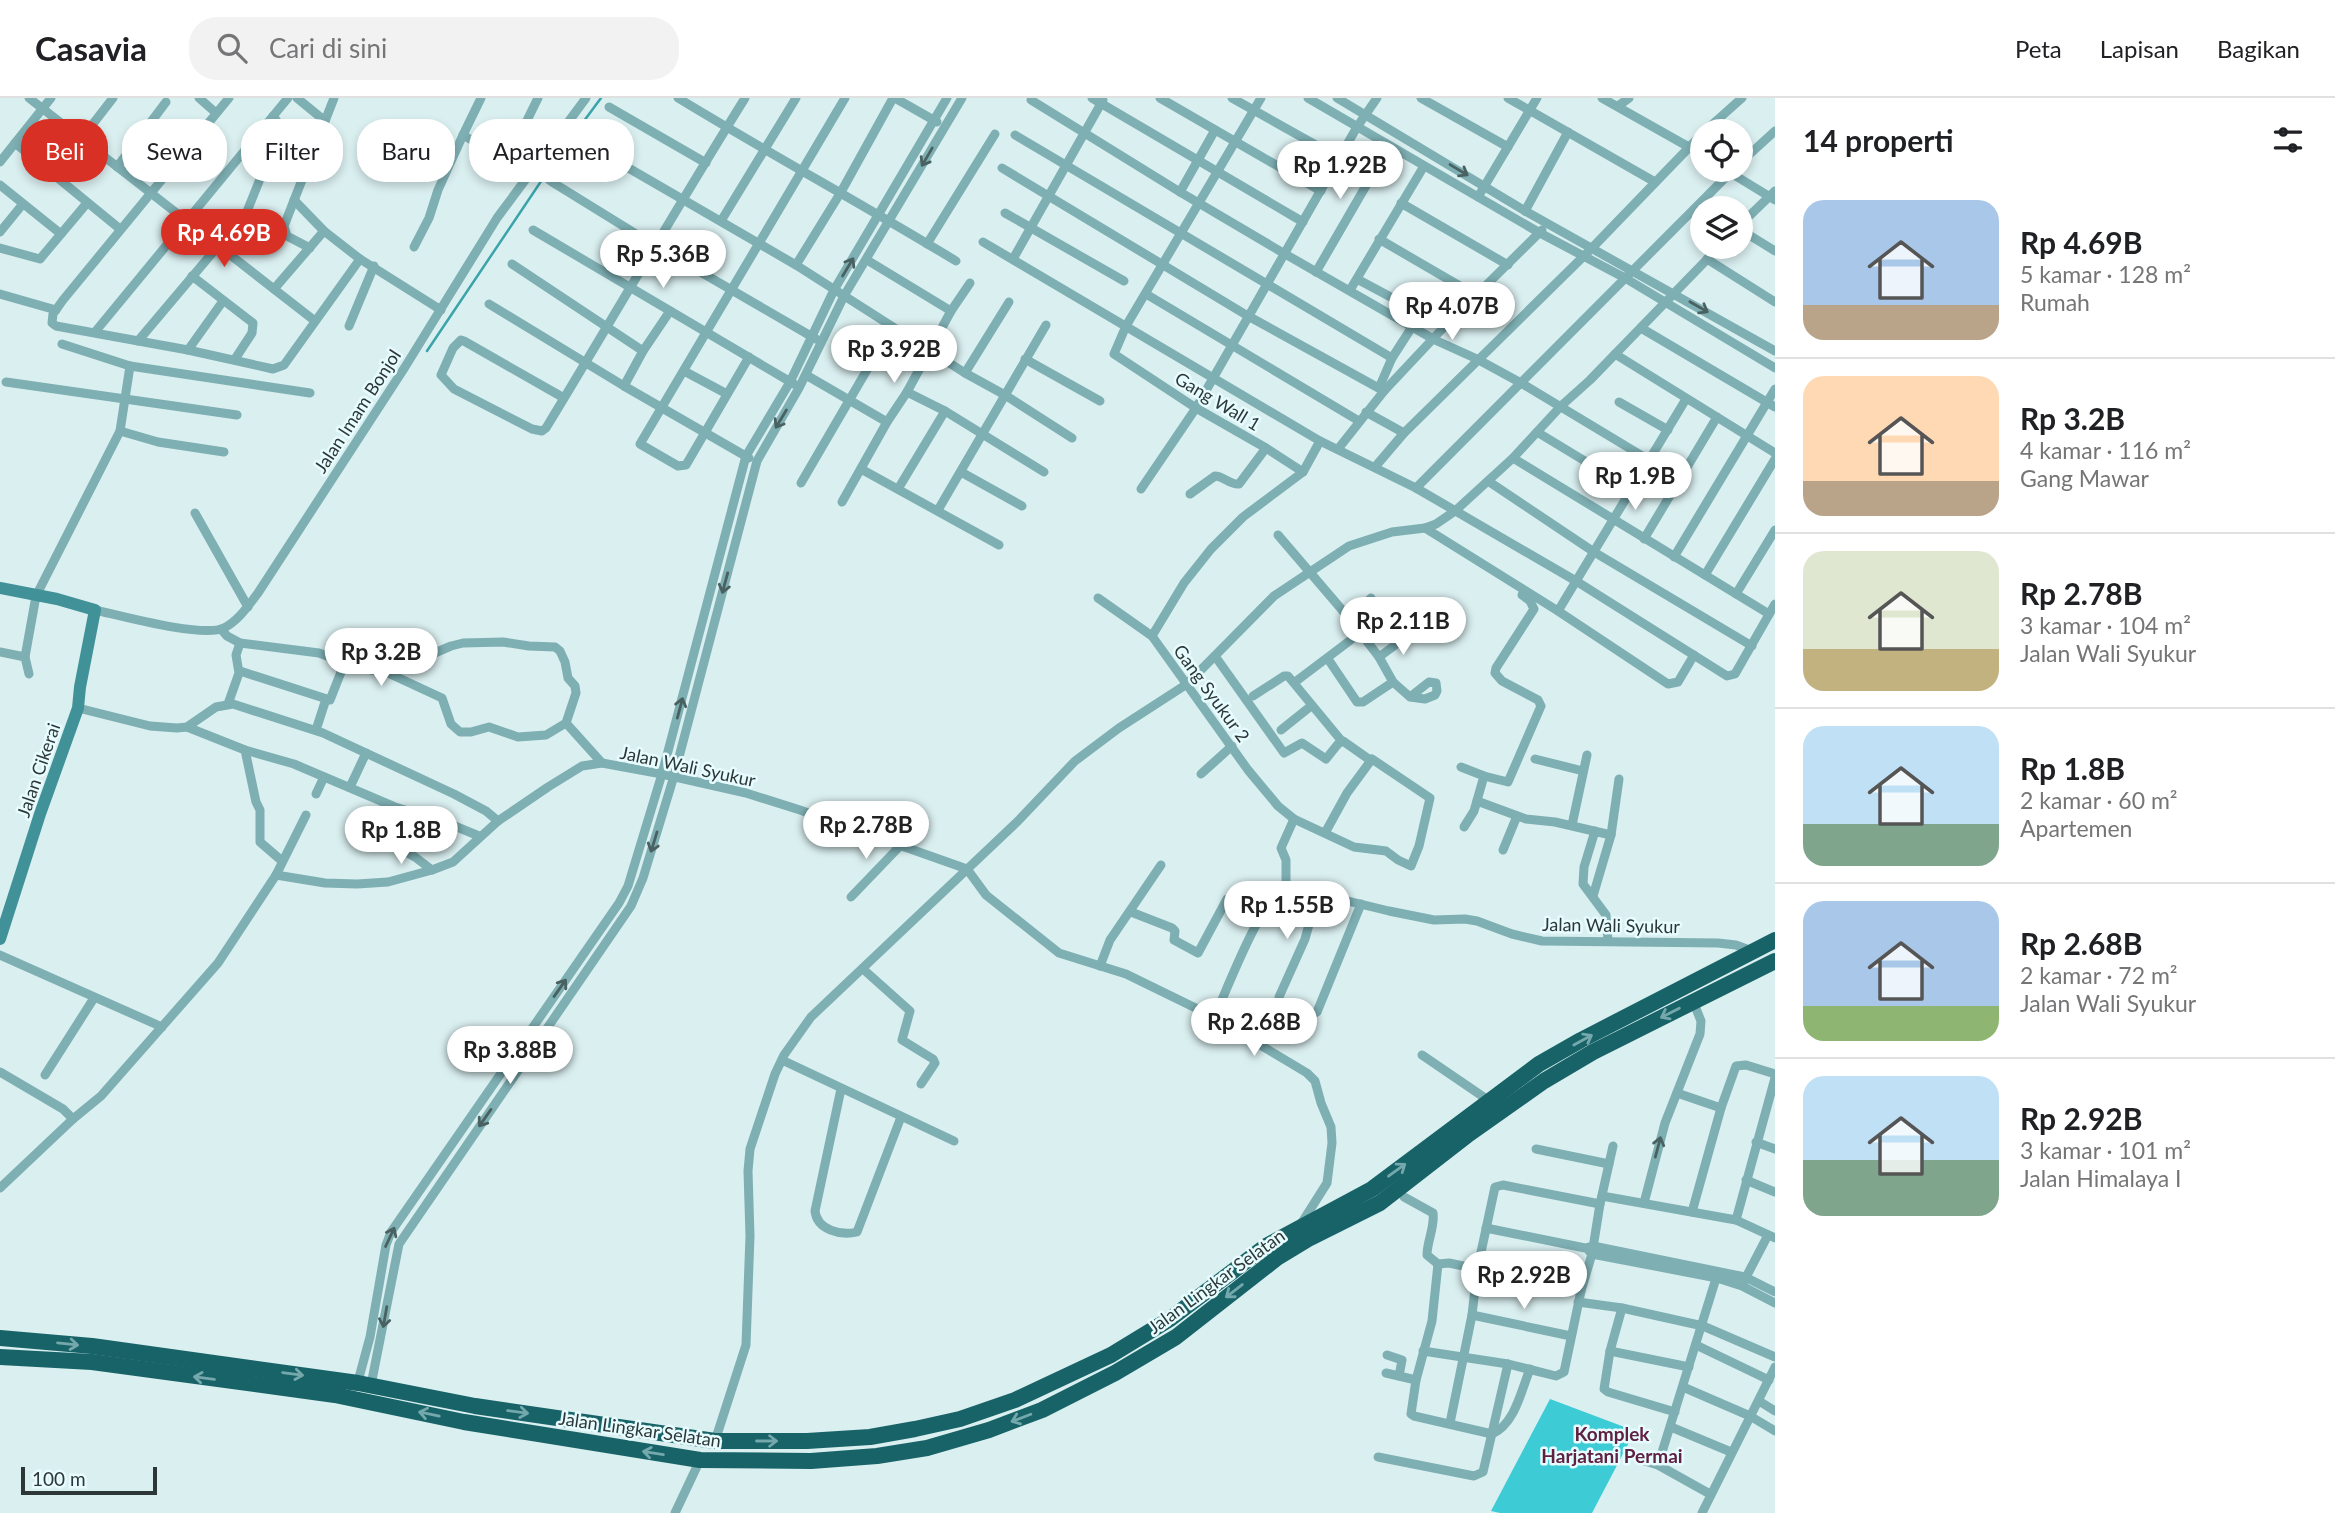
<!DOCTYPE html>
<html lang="id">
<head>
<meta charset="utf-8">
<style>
  :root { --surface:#fff; --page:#f2f2f2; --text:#202124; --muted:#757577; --line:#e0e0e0; --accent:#d93025 }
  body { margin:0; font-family:Lato,sans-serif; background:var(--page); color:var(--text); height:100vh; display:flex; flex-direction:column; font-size:26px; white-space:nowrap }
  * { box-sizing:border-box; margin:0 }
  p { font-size:23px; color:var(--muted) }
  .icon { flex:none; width:38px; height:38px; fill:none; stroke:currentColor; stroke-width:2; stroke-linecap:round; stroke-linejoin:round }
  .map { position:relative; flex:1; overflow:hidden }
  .sheet { display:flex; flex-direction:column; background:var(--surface); width:560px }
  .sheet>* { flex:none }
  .guide { position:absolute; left:21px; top:21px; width:665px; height:63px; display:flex; gap:14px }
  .fabs { position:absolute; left:1690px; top:21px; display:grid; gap:14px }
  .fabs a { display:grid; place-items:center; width:63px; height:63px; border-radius:50%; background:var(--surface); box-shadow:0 4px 10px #0003; font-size:35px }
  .scale { position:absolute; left:21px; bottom:18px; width:136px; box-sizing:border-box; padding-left:7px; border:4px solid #2e3737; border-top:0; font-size:19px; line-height:24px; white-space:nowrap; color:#2e3737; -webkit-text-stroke:5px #e7fcfe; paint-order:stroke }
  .price { position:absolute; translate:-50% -60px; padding:0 16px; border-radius:24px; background:#fff; color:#222; font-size:23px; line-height:46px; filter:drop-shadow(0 2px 4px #0008) }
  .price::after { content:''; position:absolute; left:50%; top:42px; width:21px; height:16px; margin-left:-10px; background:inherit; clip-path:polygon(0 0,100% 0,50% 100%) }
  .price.current { background:var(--accent); color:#fff }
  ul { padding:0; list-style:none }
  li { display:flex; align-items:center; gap:21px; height:175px; padding:0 28px }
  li+li { border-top:2px solid var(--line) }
  li span { display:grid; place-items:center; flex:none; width:196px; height:140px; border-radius:21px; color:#555 }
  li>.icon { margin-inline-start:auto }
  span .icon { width:84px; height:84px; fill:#fffc; stroke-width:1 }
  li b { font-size:30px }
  h2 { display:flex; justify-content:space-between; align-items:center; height:84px; padding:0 28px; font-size:30px }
  .pill { padding:0 24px; border-radius:28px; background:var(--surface); box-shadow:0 4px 10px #0003; font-size:24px; line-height:63px }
  .pill.current { background:var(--accent); color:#fff }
  header { display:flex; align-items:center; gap:42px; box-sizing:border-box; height:98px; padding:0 35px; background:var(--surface); border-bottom:2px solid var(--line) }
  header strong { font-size:33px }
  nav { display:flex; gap:38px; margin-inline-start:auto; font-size:24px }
  .search { width:490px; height:63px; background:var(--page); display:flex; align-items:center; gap:18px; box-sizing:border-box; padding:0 24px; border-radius:28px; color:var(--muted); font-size:26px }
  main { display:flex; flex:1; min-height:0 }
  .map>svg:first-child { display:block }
  .forest { fill:#3dcbd5 }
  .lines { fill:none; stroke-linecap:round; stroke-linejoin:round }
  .stream { stroke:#3ba3aa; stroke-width:2.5 }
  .street { stroke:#7eafb3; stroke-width:9 }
  .secondary { stroke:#409298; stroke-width:12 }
  .highway { stroke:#186368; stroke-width:16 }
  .oneway { stroke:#4a6162 }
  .oneway2 { stroke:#75a8ac }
  .labels { text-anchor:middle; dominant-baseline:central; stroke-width:5; stroke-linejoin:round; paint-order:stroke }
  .street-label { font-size:18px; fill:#2e3737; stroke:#e7fcfe }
  .neighbourhood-label { font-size:19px; font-weight:bold; fill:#602041; stroke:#e7fcfe }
</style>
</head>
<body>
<header>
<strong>Casavia</strong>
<div class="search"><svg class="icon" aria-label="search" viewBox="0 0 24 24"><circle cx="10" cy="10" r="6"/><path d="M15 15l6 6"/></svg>Cari di sini</div>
<nav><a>Peta</a><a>Lapisan</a><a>Bagikan</a></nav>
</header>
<main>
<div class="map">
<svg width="1775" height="1415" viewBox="0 0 1775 1415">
  <rect width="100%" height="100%" fill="#daeff0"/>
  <!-- forest -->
  <path class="forest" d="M1550,1301L1635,1333L1592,1415H1500L1491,1413Z"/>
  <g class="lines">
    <!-- stream -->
    <path class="stream" d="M427,253L558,58L601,0"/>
    <!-- street -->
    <g class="street">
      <path d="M29,0L315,223"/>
      <path d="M199,0L216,15"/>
      <path d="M229,0L63,202L53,216L52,225L56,228L188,252L273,271L284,267L360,161"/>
      <path d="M297,0L325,23"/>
      <path d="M481,0L463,37L507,63L527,78"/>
      <path d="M678,0C770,56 864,107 956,163"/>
      <path d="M895,0L937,24"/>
      <path d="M1092,0L1303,124"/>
      <path d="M1160,0L1321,93"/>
      <path d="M1232,0L1339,60"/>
      <path d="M1261,0L1126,228L1114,256L1196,310L1266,350L1303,374"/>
      <path d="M1308,0L1540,135L1625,180L1775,270"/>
      <path d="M1337,0L1525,113L1775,253"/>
      <path d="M1421,0L1508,49"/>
      <path d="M1508,0L1655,84"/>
      <path d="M1602,0L1703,57"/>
      <path d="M1031,2L1180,94L1285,156L1435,242L1477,261L1521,285L1649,362"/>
      <path d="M1618,8L1629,0"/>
      <path d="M609,9L706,65"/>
      <path d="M1705,33L1742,0"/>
      <path d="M1015,37L1392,260"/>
      <path d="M82,40L113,0"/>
      <path d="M15,45L120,131"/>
      <path d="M587,46L796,167L965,275L1005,297L1072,340"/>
      <path d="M507,63L538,0"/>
      <path d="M0,64L51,0"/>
      <path d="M1741,64L1775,33"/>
      <path d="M117,69L166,4"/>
      <path d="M533,69L552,84L654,147L816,241"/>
      <path d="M1002,70L1248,218L1384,293"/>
      <path d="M1726,72L1775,102"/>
      <path d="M0,87L61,136"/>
      <path d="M1180,94L1215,32"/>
      <path d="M1478,99L1537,0"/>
      <path d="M294,102L324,133L360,161L441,212"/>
      <path d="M1401,105L1508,167"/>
      <path d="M1525,113L1568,34"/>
      <path d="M1005,115L1124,183"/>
      <path d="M721,123L796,0"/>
      <path d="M1741,126L1775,93"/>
      <path d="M533,132L794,286"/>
      <path d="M1741,132L1775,153"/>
      <path d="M0,134L22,107"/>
      <path d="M1379,141L1477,198"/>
      <path d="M983,144L1320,343L1416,390L1576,483L1727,578L1735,576L1775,506"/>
      <path d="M927,146L995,36"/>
      <path d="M414,149L429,120L438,92L463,37"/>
      <path d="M0,150L40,161L87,105"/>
      <path d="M310,150L287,138L284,128L334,0"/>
      <path d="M230,156L280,31L279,26L273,18"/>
      <path d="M1013,161L1103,2"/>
      <path d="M1707,161L1775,204"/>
      <path d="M867,162L951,213"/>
      <path d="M512,166L643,253"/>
      <path d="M796,167L841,94L893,0"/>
      <path d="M1316,174L1389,48"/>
      <path d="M192,178L253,225L252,235L235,261"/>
      <path d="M1357,181L1445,228"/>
      <path d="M274,191L324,133"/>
      <path d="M1350,192L1424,68"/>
      <path d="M0,196L56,212"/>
      <path d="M1146,196L1359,323"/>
      <path d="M489,206L624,288L749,360"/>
      <path d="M349,228L374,168"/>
      <path d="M1641,230L1775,309"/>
      <path d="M95,234L288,0"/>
      <path d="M138,243L219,147"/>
      <path d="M62,246L130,268L310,295"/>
      <path d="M188,252L223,203"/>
      <path d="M1615,256L1775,355"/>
      <path d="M749,259L686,367L678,368L640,346L845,0"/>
      <path d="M1025,261L1100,303"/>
      <path d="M684,273L727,296"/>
      <path d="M965,275L1009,204"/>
      <path d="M806,277L887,324"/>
      <path d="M6,284L237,317"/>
      <path d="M624,288L643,253L670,213"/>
      <path d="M1379,290L1392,260L1412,229"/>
      <path d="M907,294L945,313L1044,374"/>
      <path d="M564,300L464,243L461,242L453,250L441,277L454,291L532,331L542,333L546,330C613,220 677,109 745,0"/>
      <path d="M1619,304L1668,332"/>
      <path d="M1366,314L1404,335"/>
      <path d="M120,333L158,344L224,354"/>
      <path d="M1537,334L1631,391"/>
      <path d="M1320,343L1303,374L1243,419L1211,451L1184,485L1152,538L1248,672L1278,708L1294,721L1354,749L1386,753L1398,762L1411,768L1419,748L1430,700L1372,661L1347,695L1325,735"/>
      <path d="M1338,351L1384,293L1445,228L1542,132"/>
      <path d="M1513,360L1769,516"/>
      <path d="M1375,369L1404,335L1592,150L1703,35"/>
      <path d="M861,371L999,447"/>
      <path d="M961,374L1022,408"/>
      <path d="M1488,383L1594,454L1752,548"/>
      <path d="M801,385L892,229"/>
      <path d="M1416,390L1733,72"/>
      <path d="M898,391L945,313"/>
      <path d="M1141,391L1196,310L1357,29L1377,0"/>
      <path d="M1190,396L1215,378C1223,378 1230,387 1239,386L1266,350"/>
      <path d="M842,404L887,324L907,294L951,213L970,185"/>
      <path d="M938,412L1046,227"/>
      <path d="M195,415L248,509"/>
      <path d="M1425,430L1558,513L1668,586L1678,584L1694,557"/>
      <path d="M1278,437L1349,520L1379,559L1393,584L1410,599L1425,601L1435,597L1437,593L1436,585L1429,584L1410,599"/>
      <path d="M1644,441L1717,319"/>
      <path d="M1674,459L1775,291"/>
      <path d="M1705,477L1775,361"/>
      <path d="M1736,496L1775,432"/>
      <path d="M1098,500L1152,538"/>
      <path d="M95,512C122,518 202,540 224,530C239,522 248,508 258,495L405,269L497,120L586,0"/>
      <path d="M1558,513L1686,301"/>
      <path d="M1349,520L1371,500"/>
      <path d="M221,531L227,538L240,545L319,555L356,569L388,575L451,548L463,545L503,544L529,548L555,549L560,553L565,564L568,580L575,588L576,595L566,625L546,637L518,639L489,629L471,634H460L451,626L442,600L388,575"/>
      <path d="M0,554L25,559"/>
      <path d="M1215,558L1284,655L1302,645L1326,661L1338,646L1343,643L1370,662"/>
      <path d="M1379,559L1410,536"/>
      <path d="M1328,561L1357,604H1363L1393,584"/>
      <path d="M240,573L330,602L345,564"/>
      <path d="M29,576L25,559L36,498L120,333L130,268"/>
      <path d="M1295,584L1360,535"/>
      <path d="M1253,598L1284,578H1288L1340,641"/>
      <path d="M228,606L239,575L236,557L240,545"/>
      <path d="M78,610L150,628L177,630L187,629L216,609L233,606L323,635L454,696L486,713L498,723"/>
      <path d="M566,625L602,665"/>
      <path d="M187,629L245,652L294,666L395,709L445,724L479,738"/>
      <path d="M316,632L326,601"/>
      <path d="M1281,632L1311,608"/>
      <path d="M245,652L256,704L260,712V744L282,763"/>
      <path d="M1535,661L1583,673"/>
      <path d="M1461,669L1484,678L1474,713L1464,729"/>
      <path d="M1201,676L1232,648"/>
      <path d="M1484,678L1508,684L1541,608L1538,602L1502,583L1495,575L1496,570L1534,511L1530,503L1522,497"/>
      <path d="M350,689L366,655"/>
      <path d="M316,696L324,679"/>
      <path d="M1477,703L1526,721L1555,724L1611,737L1593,798"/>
      <path d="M1572,727L1587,657"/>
      <path d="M1595,733L1584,769L1583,786L1606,817L1608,843"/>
      <path d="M1611,737L1619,681"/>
      <path d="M384,742L415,759L432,772"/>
      <path d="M1503,752L1517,718"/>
      <path d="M276,777L325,785L357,786L388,784L432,772L453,764L498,723L548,689L582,668L602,665L662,676L746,695L800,712L967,771L986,797L1059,855L1126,876L1210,917L1218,911C1229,886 1264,796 1286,788L1389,813L1434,822L1465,821L1477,823L1512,836L1542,843L1718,845L1736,847L1752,853"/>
      <path d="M1286,788V762L1281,750L1294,721"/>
      <path d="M1318,794L1305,841L1279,899L1281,905L1312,917L1317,914L1361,806"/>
      <path d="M851,799L900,748"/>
      <path d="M1131,814L1172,830L1175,833L1174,842L1198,855L1227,801"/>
      <path d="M0,857L162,929"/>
      <path d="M1100,868L1110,842L1161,767"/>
      <path d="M863,871L910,913L902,942L933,961L935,965L921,986"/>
      <path d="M1210,917L1307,975L1315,983L1321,1005L1331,1029L1332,1045L1327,1085L1301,1126"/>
      <path d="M1422,957L1488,1002"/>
      <path d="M782,962L954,1043"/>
      <path d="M0,974L63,1011L73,1021"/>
      <path d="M45,977L94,900"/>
      <path d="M841,991L815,1113C817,1132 841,1138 857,1134L901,1019"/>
      <path d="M1677,995L1721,1010"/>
      <path d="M1756,1044L1775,1051"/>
      <path d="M1536,1051L1609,1066"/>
      <path d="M1746,1082L1775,1094"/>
      <path d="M0,1090L73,1021L101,998L218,865L276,777L306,717"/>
      <path d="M1602,1098L1736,1122L1775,1140"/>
      <path d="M1404,1099L1433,1115C1435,1129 1427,1143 1427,1157L1438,1166L1449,1165L1581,1193"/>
      <path d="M1644,1105L1665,1025L1700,936L1701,923L1693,903"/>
      <path d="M1692,1114L1721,1010L1736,968L1746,967L1775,976"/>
      <path d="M1736,1122L1775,980"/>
      <path d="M1486,1130L1585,1150L1593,1148L1745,1179L1775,1194"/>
      <path d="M1589,1153L1592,1156L1717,1180L1742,1188L1775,1205"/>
      <path d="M1438,1166L1432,1223L1416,1282L1411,1316L1414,1318L1492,1336C1515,1326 1521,1293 1530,1271"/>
      <path d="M1743,1185L1768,1137"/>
      <path d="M1578,1204L1622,1210L1703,1228L1775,1259"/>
      <path d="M1622,1210L1610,1253L1604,1291L1608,1294L1675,1314"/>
      <path d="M1472,1217L1571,1238"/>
      <path d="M1696,1247L1769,1282"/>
      <path d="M1423,1253L1508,1266L1556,1278L1564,1274L1581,1193L1592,1156L1600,1106L1613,1048"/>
      <path d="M1610,1253L1689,1269"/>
      <path d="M1387,1257L1402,1262L1399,1278"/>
      <path d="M1386,1275L1416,1282"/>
      <path d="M357,1287L370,1239L386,1147L391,1134L619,805L628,788L662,676L746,358L790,284L834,192L947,0"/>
      <path d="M369,1289L371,1287L399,1146L631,808L643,780L674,678L757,363L799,290L844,198L962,0"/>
      <path d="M1683,1289L1750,1318L1775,1333"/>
      <path d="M1759,1303L1775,1313"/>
      <path d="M1450,1325L1472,1217L1477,1173L1495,1089L1503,1087L1600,1106"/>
      <path d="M1671,1329L1731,1354"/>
      <path d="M715,1343L746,1247L750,1138L748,1073L750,1051L775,976L784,957L811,919L1018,723L1075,663L1119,630L1187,586L1274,498L1349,448L1392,434L1425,430L1436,426L1455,413L1513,360L1561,308L1590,282L1719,149"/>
      <path d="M1378,1359L1474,1378L1483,1374L1508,1266"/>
      <path d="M1638,1361L1658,1367L1710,1396"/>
      <path d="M1658,1367L1718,1174"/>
      <path d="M675,1415L700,1362"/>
      <path d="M1702,1415L1775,1269"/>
    </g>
    <!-- secondary -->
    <path class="secondary" d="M0,490L57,501L95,512L80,589L78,610L40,716L0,841"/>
    <!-- highway -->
    <g class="highway">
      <path d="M0,1240L92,1248L358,1285L475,1308L715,1343H807L870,1339L915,1331L960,1321L1015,1302L1111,1257L1170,1221L1266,1148L1372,1091L1539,966L1581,942L1775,842"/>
      <path d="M0,1259L92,1264L335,1297L464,1324L700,1362L811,1363L877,1358L927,1350L989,1332L1042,1312L1115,1275L1176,1239L1277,1160L1310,1140L1380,1105L1469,1036L1544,983L1593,954L1775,863"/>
    </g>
  </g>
  <!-- one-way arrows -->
  <defs><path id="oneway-shaft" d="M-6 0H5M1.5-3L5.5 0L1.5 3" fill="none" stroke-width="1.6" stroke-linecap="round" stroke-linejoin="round" transform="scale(1.75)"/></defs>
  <g class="oneway">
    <use href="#oneway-shaft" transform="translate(927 59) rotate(120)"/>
    <use href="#oneway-shaft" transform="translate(1459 72) rotate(31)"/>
    <use href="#oneway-shaft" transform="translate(848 169) rotate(-59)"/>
    <use href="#oneway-shaft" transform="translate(1699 209) rotate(30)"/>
    <use href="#oneway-shaft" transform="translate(781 321) rotate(121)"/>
    <use href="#oneway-shaft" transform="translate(725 485) rotate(105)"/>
    <use href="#oneway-shaft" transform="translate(680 610) rotate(-75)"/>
    <use href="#oneway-shaft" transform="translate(654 744) rotate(107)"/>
    <use href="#oneway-shaft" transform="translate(560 890) rotate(-55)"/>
    <use href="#oneway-shaft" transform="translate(485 1020) rotate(125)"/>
    <use href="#oneway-shaft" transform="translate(1658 1049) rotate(-75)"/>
    <use href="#oneway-shaft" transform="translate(390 1139) rotate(-65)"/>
    <use href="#oneway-shaft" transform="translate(385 1219) rotate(100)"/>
  </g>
  <g class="oneway2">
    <use href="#oneway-shaft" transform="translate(1670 915) rotate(153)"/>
    <use href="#oneway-shaft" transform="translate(1583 942) rotate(-29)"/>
    <use href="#oneway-shaft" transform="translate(1397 1072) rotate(-36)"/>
    <use href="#oneway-shaft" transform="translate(1234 1193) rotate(142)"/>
    <use href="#oneway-shaft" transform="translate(68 1246) rotate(6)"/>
    <use href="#oneway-shaft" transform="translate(293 1276) rotate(8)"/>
    <use href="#oneway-shaft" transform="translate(204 1280) rotate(-172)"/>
    <use href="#oneway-shaft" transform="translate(518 1314) rotate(8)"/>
    <use href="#oneway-shaft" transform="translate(429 1316) rotate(-168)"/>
    <use href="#oneway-shaft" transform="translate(1021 1320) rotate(159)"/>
    <use href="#oneway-shaft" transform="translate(767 1343)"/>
    <use href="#oneway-shaft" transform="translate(653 1355) rotate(-171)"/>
  </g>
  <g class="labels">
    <!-- street labels -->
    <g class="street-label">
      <text transform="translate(1218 303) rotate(31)">Gang Wall 1</text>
      <text transform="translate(357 313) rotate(-57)">Jalan Imam Bonjol</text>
      <text transform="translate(1212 595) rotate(54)">Gang Syukur 2</text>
      <text transform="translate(688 668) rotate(12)">Jalan Wali Syukur</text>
      <text transform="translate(38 672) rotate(-71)">Jalan Cikerai</text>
      <text transform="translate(1611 827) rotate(1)">Jalan Wali Syukur</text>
      <text transform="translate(1216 1183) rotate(-36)">Jalan Lingkar Selatan</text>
      <text transform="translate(640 1331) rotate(8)">Jalan Lingkar Selatan</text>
    </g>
    <!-- neighbourhood labels -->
    <g class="neighbourhood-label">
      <text x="1612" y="1335">Komplek<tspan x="1612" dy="22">Harjatani Permai</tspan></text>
    </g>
  </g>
</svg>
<div class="fabs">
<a><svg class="icon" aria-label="locate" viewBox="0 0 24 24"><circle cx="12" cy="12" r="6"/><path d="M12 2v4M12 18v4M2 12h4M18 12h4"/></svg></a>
<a><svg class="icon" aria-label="layers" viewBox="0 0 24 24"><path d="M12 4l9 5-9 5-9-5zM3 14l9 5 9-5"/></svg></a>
</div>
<div class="scale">100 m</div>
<b class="price" style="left:1340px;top:103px">Rp 1.92B</b>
<b class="price current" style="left:224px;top:171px">Rp 4.69B</b>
<b class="price" style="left:663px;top:192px">Rp 5.36B</b>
<b class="price" style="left:1452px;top:244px">Rp 4.07B</b>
<b class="price" style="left:894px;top:287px">Rp 3.92B</b>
<b class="price" style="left:1635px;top:414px">Rp 1.9B</b>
<b class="price" style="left:1403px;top:559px">Rp 2.11B</b>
<b class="price" style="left:381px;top:590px">Rp 3.2B</b>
<b class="price" style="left:866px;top:763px">Rp 2.78B</b>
<b class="price" style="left:401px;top:768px">Rp 1.8B</b>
<b class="price" style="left:1287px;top:843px">Rp 1.55B</b>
<b class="price" style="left:1254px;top:960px">Rp 2.68B</b>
<b class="price" style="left:510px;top:988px">Rp 3.88B</b>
<b class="price" style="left:1524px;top:1213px">Rp 2.92B</b>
<div class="guide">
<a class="pill current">Beli</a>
<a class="pill">Sewa</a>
<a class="pill">Filter</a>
<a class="pill">Baru</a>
<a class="pill">Apartemen</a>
</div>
</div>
<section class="sheet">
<h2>14 properti<svg class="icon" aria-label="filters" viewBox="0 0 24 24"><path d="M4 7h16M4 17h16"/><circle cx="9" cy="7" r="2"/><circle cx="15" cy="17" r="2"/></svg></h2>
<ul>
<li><span style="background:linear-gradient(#a9c7e8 75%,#b9a48a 0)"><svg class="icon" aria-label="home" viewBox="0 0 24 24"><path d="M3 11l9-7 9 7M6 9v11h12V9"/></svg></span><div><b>Rp 4.69B</b><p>5 kamar · 128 m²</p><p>Rumah</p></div></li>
<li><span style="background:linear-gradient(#ffd9b3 75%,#b9a48a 0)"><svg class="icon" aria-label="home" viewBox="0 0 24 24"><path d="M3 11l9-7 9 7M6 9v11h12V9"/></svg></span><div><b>Rp 3.2B</b><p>4 kamar · 116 m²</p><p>Gang Mawar</p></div></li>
<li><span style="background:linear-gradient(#dfe7d0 70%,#c2b280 0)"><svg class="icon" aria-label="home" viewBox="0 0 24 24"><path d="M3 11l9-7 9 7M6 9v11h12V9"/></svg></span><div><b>Rp 2.78B</b><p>3 kamar · 104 m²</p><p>Jalan Wali Syukur</p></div></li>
<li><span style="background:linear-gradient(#bfe0f5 70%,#7fa58c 0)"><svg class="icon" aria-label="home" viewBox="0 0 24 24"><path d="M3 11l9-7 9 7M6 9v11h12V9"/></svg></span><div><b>Rp 1.8B</b><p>2 kamar · 60 m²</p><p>Apartemen</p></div></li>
<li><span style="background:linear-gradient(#a9c7e8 75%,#8fb573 0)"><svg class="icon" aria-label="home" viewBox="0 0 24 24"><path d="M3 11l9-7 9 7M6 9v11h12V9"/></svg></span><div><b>Rp 2.68B</b><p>2 kamar · 72 m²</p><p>Jalan Wali Syukur</p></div></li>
<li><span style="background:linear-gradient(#bfe0f5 60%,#7fa58c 0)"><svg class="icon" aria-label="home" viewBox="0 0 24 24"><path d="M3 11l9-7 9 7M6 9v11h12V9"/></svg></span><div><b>Rp 2.92B</b><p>3 kamar · 101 m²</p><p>Jalan Himalaya I</p></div></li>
</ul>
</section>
</main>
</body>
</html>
